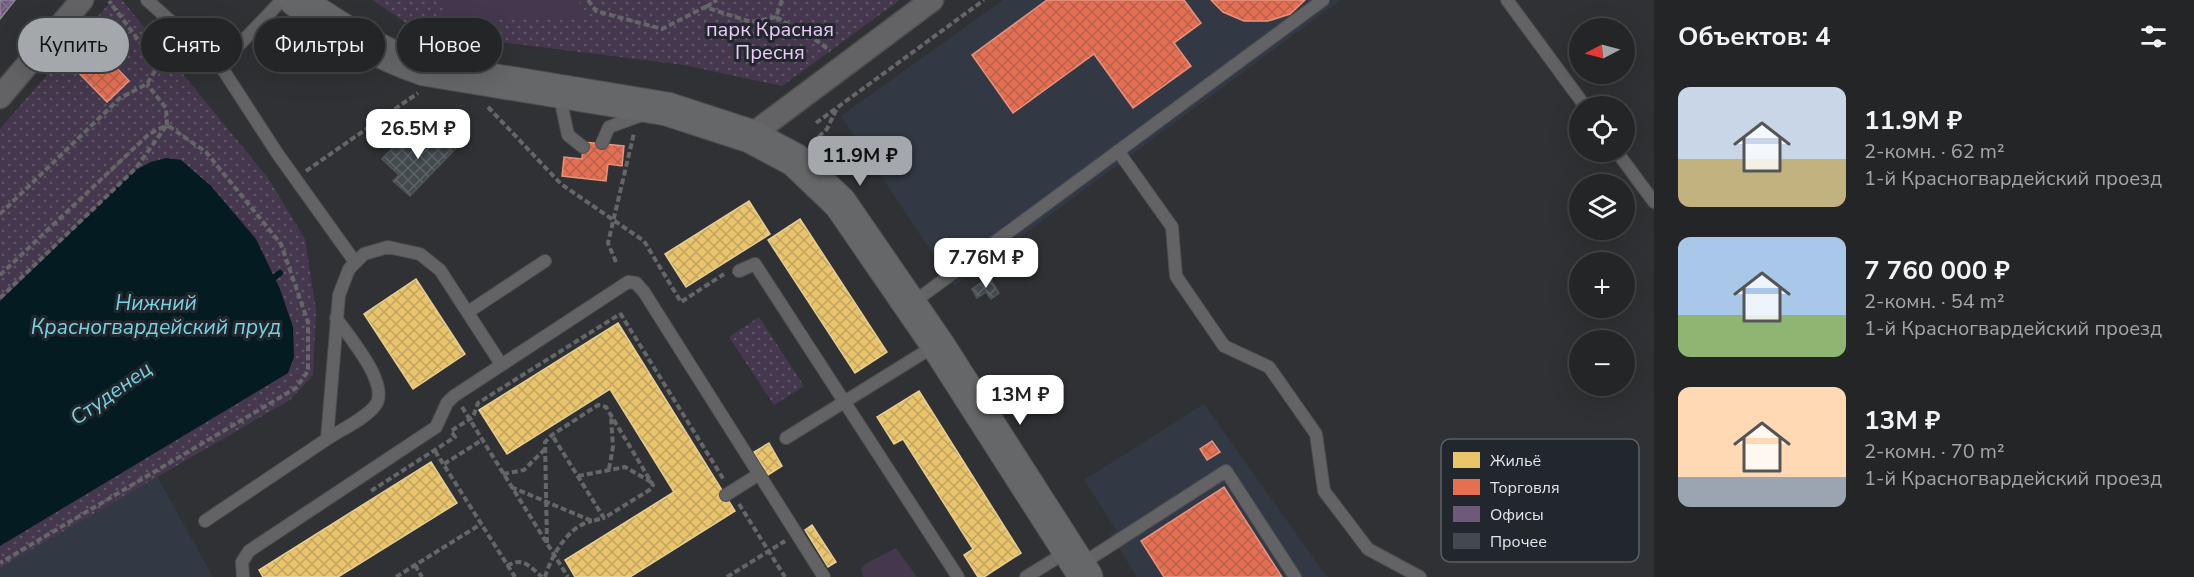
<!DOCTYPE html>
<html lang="ru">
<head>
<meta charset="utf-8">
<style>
  :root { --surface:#232527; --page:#2f3133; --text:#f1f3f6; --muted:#a3a5a7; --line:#404244; --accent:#a4a7ab }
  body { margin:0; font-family:"Nunito Sans",sans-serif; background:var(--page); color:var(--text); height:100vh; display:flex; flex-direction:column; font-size:22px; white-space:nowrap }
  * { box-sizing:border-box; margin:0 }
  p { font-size:20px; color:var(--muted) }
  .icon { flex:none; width:33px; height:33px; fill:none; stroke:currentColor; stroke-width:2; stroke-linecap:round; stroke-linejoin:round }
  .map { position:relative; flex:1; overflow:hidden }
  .drawer { display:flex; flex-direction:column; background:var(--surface); width:540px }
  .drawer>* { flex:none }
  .top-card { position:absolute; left:18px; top:18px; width:570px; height:54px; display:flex; gap:12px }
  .needle { width:39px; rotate:264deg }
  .tools { position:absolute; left:1569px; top:18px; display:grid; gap:12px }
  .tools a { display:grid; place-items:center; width:66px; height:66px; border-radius:50%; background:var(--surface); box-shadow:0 6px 24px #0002,0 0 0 2px var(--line); font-size:30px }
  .price { position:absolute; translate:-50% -51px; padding:0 14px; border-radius:12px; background:#fff; color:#222; font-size:20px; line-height:39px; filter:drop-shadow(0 2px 3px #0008) }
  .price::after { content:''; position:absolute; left:50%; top:36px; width:18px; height:14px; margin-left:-9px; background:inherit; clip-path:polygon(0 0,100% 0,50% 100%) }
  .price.active { background:var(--accent); color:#111 }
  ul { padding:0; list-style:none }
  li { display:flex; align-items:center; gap:18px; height:150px; padding:0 24px }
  li span { display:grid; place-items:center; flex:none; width:168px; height:120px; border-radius:12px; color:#555 }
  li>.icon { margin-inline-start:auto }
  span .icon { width:72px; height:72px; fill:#fffc; stroke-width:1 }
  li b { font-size:26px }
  h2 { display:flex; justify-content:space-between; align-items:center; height:72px; padding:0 24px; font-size:26px }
  .chip { padding:0 21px; border-radius:27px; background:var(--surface); box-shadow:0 6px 24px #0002,0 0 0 2px var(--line); font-size:21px; line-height:54px }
  .chip.active { background:var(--accent); color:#111 }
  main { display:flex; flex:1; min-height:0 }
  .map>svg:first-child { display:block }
  .built { fill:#323944 }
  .park { fill:url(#park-dots) }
  .pitch { fill:#45384e }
  .water { fill:#041c21 }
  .homes { fill:url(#homes-cross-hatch); stroke:#e7ce91; stroke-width:1.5 }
  .shops { fill:url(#shops-cross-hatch); stroke:#e6937f; stroke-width:1.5 }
  .offices { fill:url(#offices-cross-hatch); stroke:#90839c; stroke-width:1.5 }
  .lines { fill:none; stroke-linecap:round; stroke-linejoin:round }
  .stream { stroke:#041c21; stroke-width:6 }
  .building { fill:url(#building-cross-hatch); stroke:#535558; stroke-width:1.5 }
  .lane-casing { stroke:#4d4e50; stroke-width:14 }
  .street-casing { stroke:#4d4e50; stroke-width:25 }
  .secondary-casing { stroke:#4d4e50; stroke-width:35 }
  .path { stroke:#656668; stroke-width:4; stroke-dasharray:6 3; stroke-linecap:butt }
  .lane { stroke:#636365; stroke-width:12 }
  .street { stroke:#636365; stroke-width:22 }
  .secondary { stroke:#666768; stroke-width:33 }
  .labels { text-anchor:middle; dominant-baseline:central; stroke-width:6; stroke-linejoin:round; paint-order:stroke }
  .park-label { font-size:20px; fill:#eacbfa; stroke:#22262d }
  .water-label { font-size:21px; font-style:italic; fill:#77d2e1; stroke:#22262d }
  .key { fill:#22262d; stroke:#5c6066; stroke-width:1.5 }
  .key-label { font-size:16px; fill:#e3e6eb }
</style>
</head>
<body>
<main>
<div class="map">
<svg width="1654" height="577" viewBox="0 0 1654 577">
  <defs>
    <pattern id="park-dots" width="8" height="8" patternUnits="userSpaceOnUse" patternTransform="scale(1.5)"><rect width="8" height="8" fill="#45384e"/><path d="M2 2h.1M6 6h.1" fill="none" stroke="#605568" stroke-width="1.8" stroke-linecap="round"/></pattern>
    <pattern id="homes-cross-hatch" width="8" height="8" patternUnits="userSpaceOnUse" patternTransform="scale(1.5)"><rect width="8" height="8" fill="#e9c46a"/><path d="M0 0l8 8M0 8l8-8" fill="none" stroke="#c0a461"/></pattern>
    <pattern id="shops-cross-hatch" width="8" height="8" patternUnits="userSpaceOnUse" patternTransform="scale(1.5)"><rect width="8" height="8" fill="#e76f51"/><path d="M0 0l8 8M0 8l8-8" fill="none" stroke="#b6624e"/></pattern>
    <pattern id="offices-cross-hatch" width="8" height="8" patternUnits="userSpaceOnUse" patternTransform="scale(1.5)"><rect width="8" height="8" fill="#6d597a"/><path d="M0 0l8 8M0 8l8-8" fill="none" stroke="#82718d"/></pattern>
    <pattern id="building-cross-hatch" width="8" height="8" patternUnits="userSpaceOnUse" patternTransform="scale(1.5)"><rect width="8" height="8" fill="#424a4f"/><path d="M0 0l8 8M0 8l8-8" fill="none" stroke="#5d6468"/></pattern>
  </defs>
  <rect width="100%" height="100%" fill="#2f3134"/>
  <!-- built -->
  <g class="built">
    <path d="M1003,0H1341L954,286L841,116Z"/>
    <path d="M1204,404L1327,577H1137L1110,535L1116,530L1084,480Z"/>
    <path d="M157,476L213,577H0V568Z"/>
  </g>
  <!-- park -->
  <g class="park">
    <path d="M112,0H122L268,178L305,239L316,310L313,375L290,400L0,568V129Z"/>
    <path d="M373,0H900L782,86L684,65L419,32Z"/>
    <path d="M759,317L804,386L774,405L729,337Z"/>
  </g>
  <!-- pitch -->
  <g class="pitch">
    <path d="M443,0H577L590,17L444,19Z"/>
    <path d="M896,548L917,577H863L861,569L865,564Z"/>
  </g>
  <!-- water -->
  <path class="water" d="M166,158L181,160L211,186L256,239L280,289L293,327L294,357L288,373L0,546V301L134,171L151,162Z"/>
  <!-- homes -->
  <g class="homes">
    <path d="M749,201L770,234L686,287L665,254Z"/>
    <path d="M800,219L887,352L855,373L768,240Z"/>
    <path d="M416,279L465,354L413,389L364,314Z"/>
    <path d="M618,323L735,511L630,577H575L565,560L674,492L610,389L507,454L479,410Z"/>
    <path d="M919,391L1021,553L984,577H978L964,555L973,549L903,439L894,444L877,417Z"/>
    <path d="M769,443L782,466L768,475L754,452Z"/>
    <path d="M431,462L457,503L338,577H263L259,570Z"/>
    <path d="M812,525L836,562L828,567L805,530Z"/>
  </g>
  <!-- shops -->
  <g class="shops">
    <path d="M1047,0H1184L1201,23L1174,43L1191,66L1133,108L1094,54L1013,113L972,55Z"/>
    <path d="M1211,0H1305L1290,14L1268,21H1244L1223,12Z"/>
    <path d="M99,49L129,81L107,102L76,70Z"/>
    <path d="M583,142L624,146L622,166L608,164L606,181L562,176L564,157L582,159Z"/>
    <path d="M1212,441L1220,452L1207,460L1200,449Z"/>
    <path d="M1224,487L1282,577H1164L1141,541Z"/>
  </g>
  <!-- offices -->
  <path class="offices" d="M0,0H15L0,19Z"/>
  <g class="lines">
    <!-- stream -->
    <path class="stream" d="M268,282L280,273"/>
  </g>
  <!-- building -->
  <g class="building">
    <path d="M442,129L459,145L410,196L393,181L399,175L382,159L404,136L421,152Z"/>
    <path d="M989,277L999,293L991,299L986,292L977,298L972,289Z"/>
  </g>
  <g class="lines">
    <defs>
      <g id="lane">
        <path d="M147,0L220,65L282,0"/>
        <path d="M1507,0L1585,106"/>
        <path d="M220,65L277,153L355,262"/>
        <path d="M559,93L568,135L583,147"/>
        <path d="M602,143L609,127L642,115"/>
        <path d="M1118,151L1172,227L1176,276L1224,346L1269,367L1316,434L1324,491L1368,549L1420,577"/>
        <path d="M1617,152L1654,202"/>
        <path d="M739,271L755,264L958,577"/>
        <path d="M911,304L1323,0"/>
        <path d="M468,312L545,261"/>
        <path d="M786,438L936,345"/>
        <path d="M327,439C342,429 363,420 374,407C393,387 349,337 336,318"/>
        <path d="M726,495L759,474"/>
        <path d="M205,521L327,439L339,295L349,269L364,254L388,247L420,254L440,270L501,364"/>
        <path d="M1080,565L1226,471L1295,577"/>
        <path d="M243,577L242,562L249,551L436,427L447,403L454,396L628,282L636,283L644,292L824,577"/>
        <path d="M1026,577L1068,551"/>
      </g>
      <g id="street">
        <path d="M0,97L82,0"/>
        <path d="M750,136L932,0"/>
      </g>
      <path id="secondary" d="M296,0C338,28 376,53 424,69L667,109L750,136L795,160L840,203L937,344L1086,577"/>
    </defs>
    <!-- lane casing -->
    <use href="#lane" class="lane-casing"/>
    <!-- street casing -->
    <use href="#street" class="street-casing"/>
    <!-- secondary casing -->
    <use href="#secondary" class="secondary-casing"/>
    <!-- path -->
    <g class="path">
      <path d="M588,0L596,11L662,29L705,7L751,22L776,17L782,0"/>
      <path d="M706,7L717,0"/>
      <path d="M776,17C795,29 813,36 830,51"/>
      <path d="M488,107L561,184L644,241L681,302L724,274"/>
      <path d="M816,123L984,0"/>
      <path d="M812,143L827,129L837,108"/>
      <path d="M306,171L418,93"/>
      <path d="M0,214L120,98L147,84L158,66L109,1"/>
      <path d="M616,262L608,243L634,133"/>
      <path d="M0,275L149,134L167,125L166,108L147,84"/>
      <path d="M0,298L136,168L167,125L206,152L281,244L308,322V371L296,388L0,563"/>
      <path d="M620,313L724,480"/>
      <path d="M462,407L568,577"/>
      <path d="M435,451L515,577"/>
      <path d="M444,464L482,440"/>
      <path d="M609,469L613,447L611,416"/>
      <path d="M503,474L524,470L544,450"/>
      <path d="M578,476L625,467L651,482"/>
      <path d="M511,487L592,521L604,518"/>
      <path d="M371,491L455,437L451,431L473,417L478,403L620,314"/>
      <path d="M739,504L785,577"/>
      <path d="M547,543L545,442L552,435L598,405L606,407L653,485L651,489L604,518L552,435"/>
      <path d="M415,565L422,577"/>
      <path d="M507,566C523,556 530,567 542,577"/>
      <path d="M396,577L481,524"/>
      <path d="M545,577C551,556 569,525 592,521"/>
      <path d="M727,577L785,541"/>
    </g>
    <!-- lane -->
    <use href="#lane" class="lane"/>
    <!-- street -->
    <use href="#street" class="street"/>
    <!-- secondary -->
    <use href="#secondary" class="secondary"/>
  </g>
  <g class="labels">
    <!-- park labels -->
    <g class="park-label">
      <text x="770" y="29">парк Красная<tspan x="770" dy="23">Пресня</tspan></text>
    </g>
    <!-- water labels -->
    <g class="water-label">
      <text x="156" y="303">Нижний<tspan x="156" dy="24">Красногвардейский пруд</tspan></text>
      <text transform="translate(111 393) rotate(-35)">Студенец</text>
    </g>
  </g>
  <!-- legend -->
  <rect x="1441" y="439" width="198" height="123" rx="9" class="key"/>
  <rect x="1453" y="452" width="27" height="16" fill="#e9c46a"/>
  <rect x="1453" y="479" width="27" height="16" fill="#e76f51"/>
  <rect x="1453" y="506" width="27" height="16" fill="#6d597a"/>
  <rect x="1453" y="533" width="27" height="16" fill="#424a4f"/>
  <g class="key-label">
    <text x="1490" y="466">Жильё</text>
    <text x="1490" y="493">Торговля</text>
    <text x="1490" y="520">Офисы</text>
    <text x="1490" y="547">Прочее</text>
  </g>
</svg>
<div class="tools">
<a><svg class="needle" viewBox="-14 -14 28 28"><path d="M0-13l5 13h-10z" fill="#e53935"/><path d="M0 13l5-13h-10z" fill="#a3a5a7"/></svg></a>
<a><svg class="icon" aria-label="locate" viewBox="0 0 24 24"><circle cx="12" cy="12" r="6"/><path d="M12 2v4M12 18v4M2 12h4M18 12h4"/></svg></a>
<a><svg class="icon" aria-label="layers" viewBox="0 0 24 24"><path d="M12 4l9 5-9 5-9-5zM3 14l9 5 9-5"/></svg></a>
<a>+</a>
<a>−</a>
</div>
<b class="price" style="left:418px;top:160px">26.5M ₽</b>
<b class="price active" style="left:860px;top:187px">11.9M ₽</b>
<b class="price" style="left:986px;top:289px">7.76M ₽</b>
<b class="price" style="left:1020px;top:426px">13M ₽</b>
<div class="top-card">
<a class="chip active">Купить</a>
<a class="chip">Снять</a>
<a class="chip">Фильтры</a>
<a class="chip">Новое</a>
</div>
</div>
<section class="drawer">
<h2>Объектов: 4<svg class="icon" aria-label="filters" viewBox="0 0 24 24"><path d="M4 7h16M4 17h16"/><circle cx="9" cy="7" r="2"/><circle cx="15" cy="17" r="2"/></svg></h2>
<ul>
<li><span style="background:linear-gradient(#c9d6e8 60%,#c2b280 0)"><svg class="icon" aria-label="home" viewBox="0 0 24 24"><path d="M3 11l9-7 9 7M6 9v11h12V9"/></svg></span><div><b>11.9M ₽</b><p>2-комн. · 62 m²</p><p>1-й Красногвардейский проезд</p></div></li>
<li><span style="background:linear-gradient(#a9c7e8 65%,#8fb573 0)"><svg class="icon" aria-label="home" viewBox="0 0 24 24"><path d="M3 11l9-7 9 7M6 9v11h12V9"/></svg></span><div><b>7 760 000 ₽</b><p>2-комн. · 54 m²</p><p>1-й Красногвардейский проезд</p></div></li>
<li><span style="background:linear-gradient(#ffd9b3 75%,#9aa5b1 0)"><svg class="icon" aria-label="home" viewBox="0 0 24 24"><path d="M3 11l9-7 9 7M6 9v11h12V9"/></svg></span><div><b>13M ₽</b><p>2-комн. · 70 m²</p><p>1-й Красногвардейский проезд</p></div></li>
</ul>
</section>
</main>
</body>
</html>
